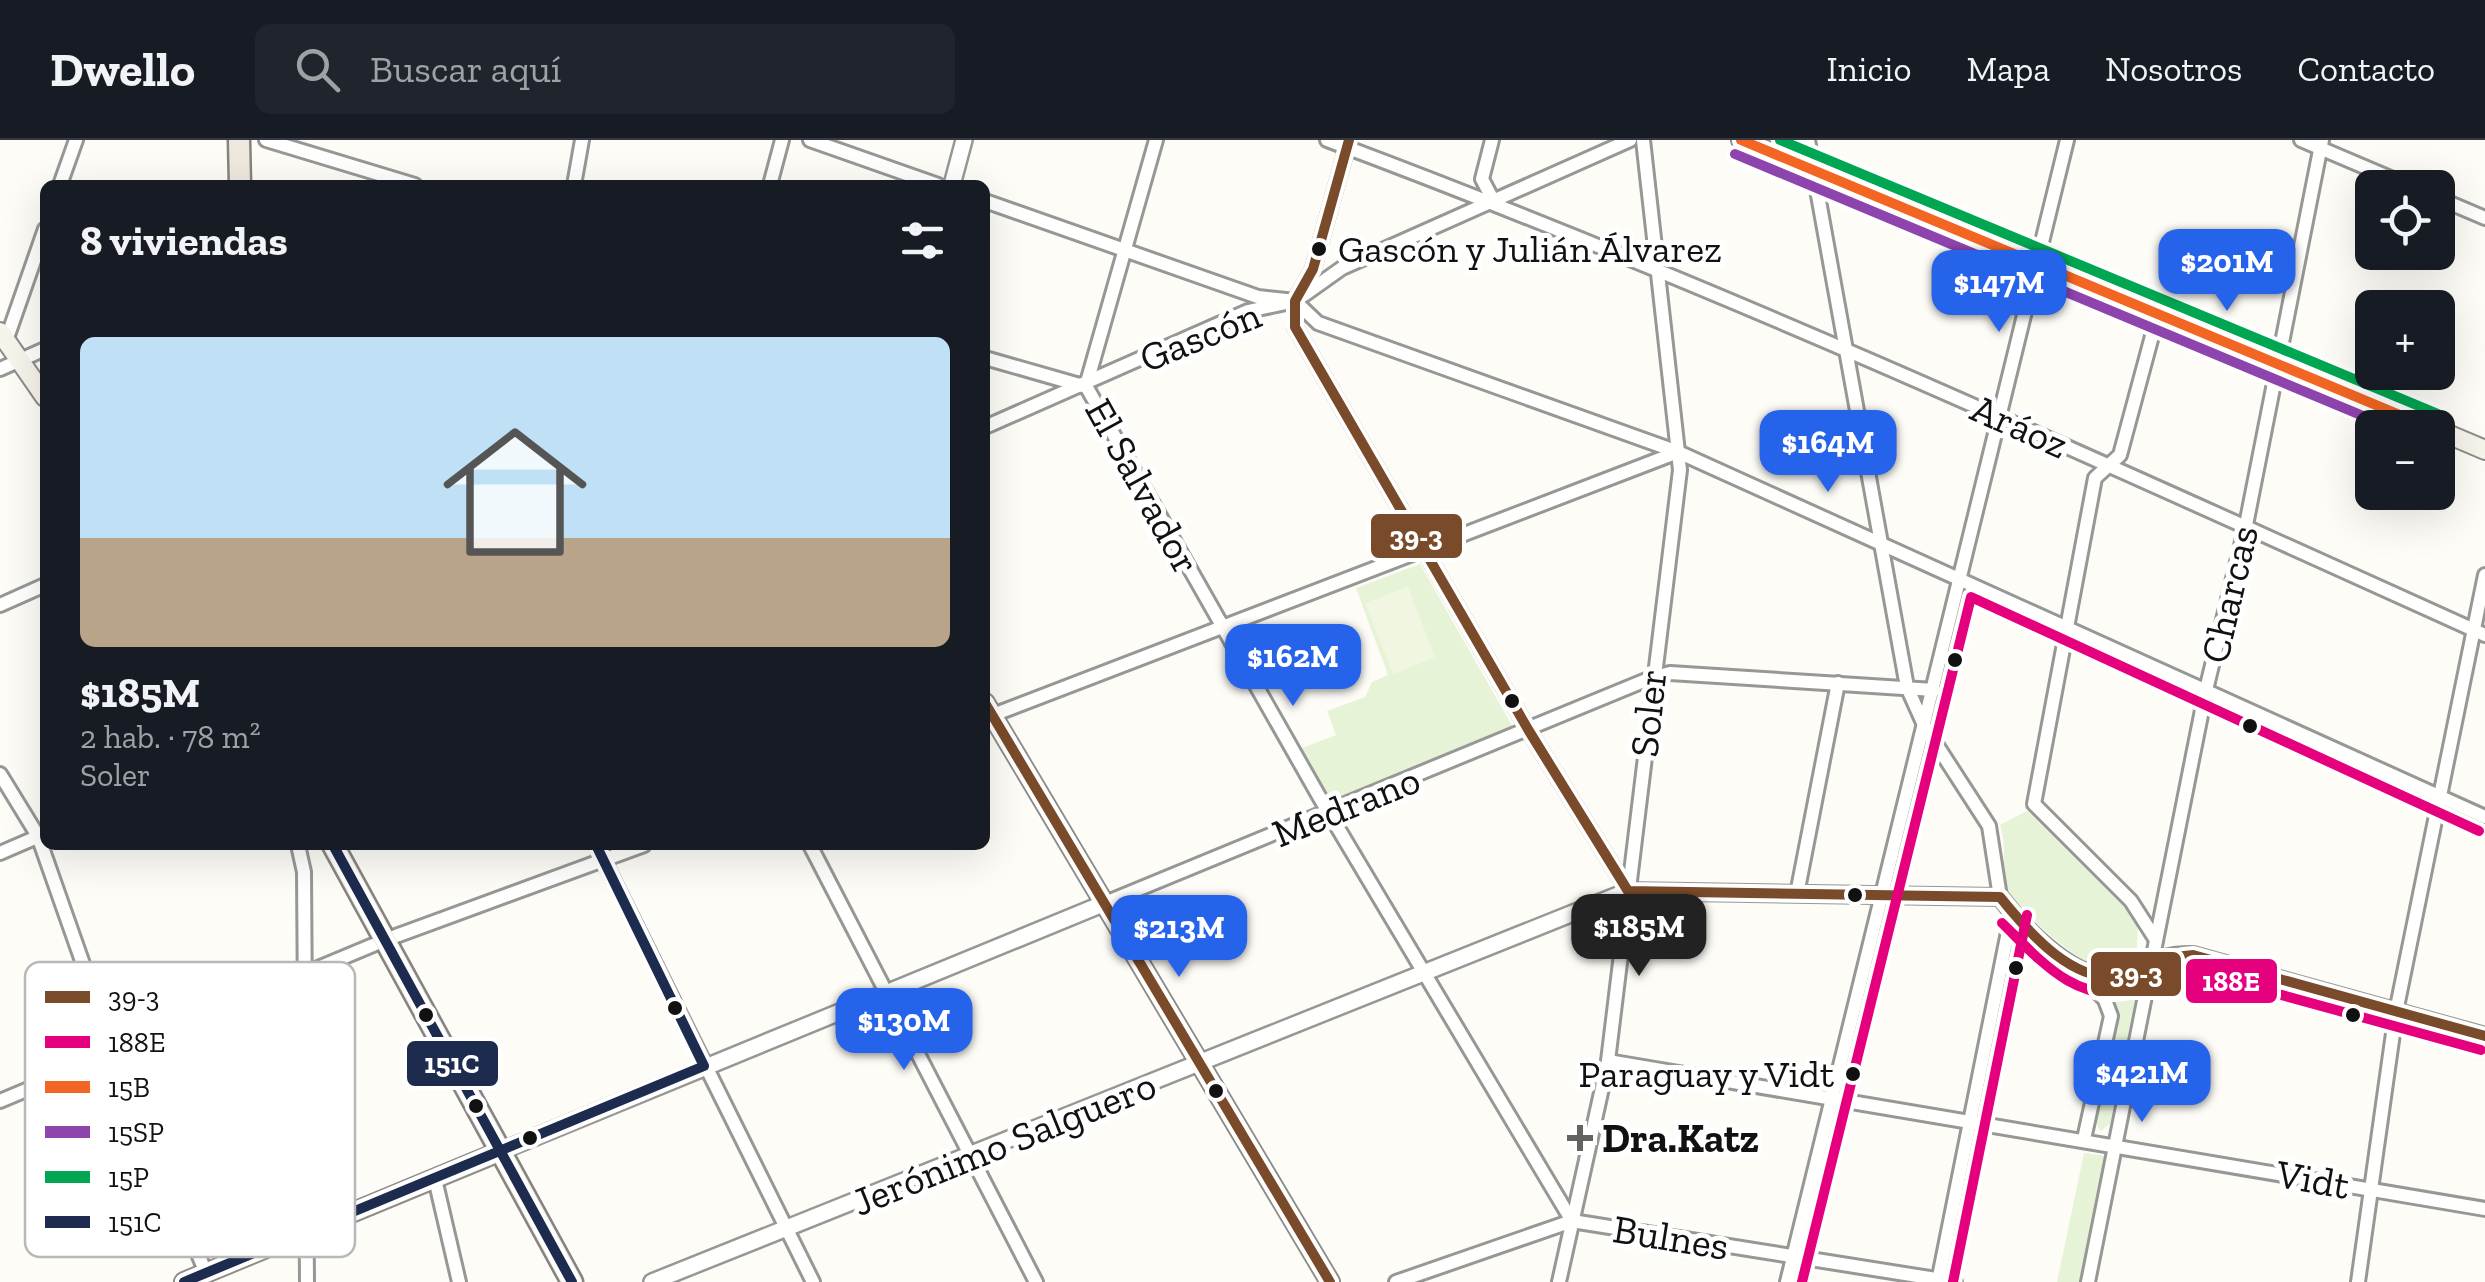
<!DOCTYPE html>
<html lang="es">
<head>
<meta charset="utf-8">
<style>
  :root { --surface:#171b24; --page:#20242c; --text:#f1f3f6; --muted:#9ea1a6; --line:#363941; --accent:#2563eb }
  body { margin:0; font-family:"Zilla Slab",serif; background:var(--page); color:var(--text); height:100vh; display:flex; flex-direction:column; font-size:38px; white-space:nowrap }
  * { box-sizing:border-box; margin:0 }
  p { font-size:32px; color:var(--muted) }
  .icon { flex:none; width:55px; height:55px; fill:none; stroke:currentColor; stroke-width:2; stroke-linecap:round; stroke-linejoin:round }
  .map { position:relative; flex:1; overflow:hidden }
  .side { position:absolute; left:40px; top:40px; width:950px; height:670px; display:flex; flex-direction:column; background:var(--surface); border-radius:15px; box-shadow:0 10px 40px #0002 }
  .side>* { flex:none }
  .tools { position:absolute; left:2355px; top:30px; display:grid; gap:20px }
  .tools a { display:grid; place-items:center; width:100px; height:100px; border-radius:15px; background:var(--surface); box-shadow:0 10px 40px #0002; font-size:50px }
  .price { position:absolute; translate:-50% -85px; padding:0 22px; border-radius:20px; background:var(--accent); color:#fff; font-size:32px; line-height:65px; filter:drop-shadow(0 2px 5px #0008) }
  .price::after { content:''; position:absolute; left:50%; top:60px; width:30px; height:22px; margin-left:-15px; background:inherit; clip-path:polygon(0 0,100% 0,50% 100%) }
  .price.selected { background:#222; color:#fff }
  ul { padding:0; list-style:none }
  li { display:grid; align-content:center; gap:20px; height:530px; padding:0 40px }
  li+li { border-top:2px solid var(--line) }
  li span { display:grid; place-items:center; height:310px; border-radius:15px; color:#555 }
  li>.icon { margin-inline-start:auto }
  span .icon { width:180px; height:180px; fill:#fffc; stroke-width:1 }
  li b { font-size:42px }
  h2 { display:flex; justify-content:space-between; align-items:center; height:120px; padding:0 40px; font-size:42px }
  header { display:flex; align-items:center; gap:60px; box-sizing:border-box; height:140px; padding:0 50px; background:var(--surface); border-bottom:2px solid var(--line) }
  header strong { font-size:48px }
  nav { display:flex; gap:55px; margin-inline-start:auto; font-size:35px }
  .search { width:700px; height:90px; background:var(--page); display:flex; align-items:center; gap:25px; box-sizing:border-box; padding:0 35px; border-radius:15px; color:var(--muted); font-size:38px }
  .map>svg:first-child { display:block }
  .green { fill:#e7f3d7 }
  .pitch { fill:#f0f6e1 }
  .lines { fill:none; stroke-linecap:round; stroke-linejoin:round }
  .minor-casing { stroke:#979795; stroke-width:18 }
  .tertiary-casing { stroke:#979795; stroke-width:20 }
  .secondary-casing { stroke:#8e8d8b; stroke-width:22 }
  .primary-casing { stroke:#858482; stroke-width:25 }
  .minor { stroke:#fffffe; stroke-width:12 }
  .tertiary { stroke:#fffffe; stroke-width:15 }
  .secondary { stroke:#f6f4eb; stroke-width:18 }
  .primary { stroke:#ede9dc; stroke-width:20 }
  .bus-1-casing { stroke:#fff; stroke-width:18 }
  .bus-2-casing { stroke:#fff; stroke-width:18 }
  .bus-3-casing { stroke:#fff; stroke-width:18 }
  .bus-4-casing { stroke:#fff; stroke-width:18 }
  .bus-5-casing { stroke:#fff; stroke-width:18 }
  .bus-6-casing { stroke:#fff; stroke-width:18 }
  .bus-1 { stroke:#7a4b2a; stroke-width:10 }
  .bus-2 { stroke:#e5007d; stroke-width:10 }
  .bus-3 { stroke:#f26522; stroke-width:10 }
  .bus-4 { stroke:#8e44ad; stroke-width:10 }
  .bus-5 { stroke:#00a651; stroke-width:10 }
  .bus-6 { stroke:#1d2b4f; stroke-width:10 }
  .bus-dot { fill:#111; stroke:#fff; stroke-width:4 }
  .poi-dot { fill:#646362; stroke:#fff; stroke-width:4 }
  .labels { text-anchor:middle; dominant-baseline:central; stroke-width:10; stroke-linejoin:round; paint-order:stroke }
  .bus-label { font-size:38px; fill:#111; stroke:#fff; text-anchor:start }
  .street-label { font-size:40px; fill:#111; stroke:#fff }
  .poi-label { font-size:40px; font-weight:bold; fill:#111; stroke:#fff; text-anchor:start }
  .key { fill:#fff; stroke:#b8b8b8; stroke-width:2.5 }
  .key-label { font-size:28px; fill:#111 }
  .line-badge { stroke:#fff; stroke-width:4 }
  .badge-label { font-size:28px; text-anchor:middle; font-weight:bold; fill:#fff }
</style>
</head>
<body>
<header>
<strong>Dwello</strong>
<div class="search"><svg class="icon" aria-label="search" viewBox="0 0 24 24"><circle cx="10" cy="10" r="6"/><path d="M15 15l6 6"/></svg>Buscar aquí</div>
<nav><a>Inicio</a><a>Mapa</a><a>Nosotros</a><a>Contacto</a></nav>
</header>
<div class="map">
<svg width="2485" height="1142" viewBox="0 0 2485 1142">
  <rect width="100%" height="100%" fill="#fdfcf7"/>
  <!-- green -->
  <g class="green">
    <path d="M1420,424L1514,589L1332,661L1302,608L1336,595L1327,571L1365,557L1372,542L1388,535L1356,448Z"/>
    <path d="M2027,671L2138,781L2137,807C2109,851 2067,809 2041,787C2030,777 2014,768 2008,754C2000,734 2008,707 2000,685Z"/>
    <path d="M2137,849L2110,984L2100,991L2095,980L2119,876L2108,854Z"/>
    <path d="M2084,1013L2107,1016L2081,1142H2057Z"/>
  </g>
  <!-- pitch -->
  <path class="pitch" d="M1408,447L1435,517L1393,534L1365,463Z"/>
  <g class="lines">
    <defs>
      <g id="minor">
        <path d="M266,0L415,45"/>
        <path d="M810,0L938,45"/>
        <path d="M1156,0L1086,246L1320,658L1572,1081"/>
        <path d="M1327,0C1721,147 2102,322 2485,495"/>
        <path d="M1349,0L1313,129L1295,161V187L1529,591L1628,751"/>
        <path d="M1492,0L1482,39L1493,60"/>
        <path d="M1808,0L1907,547L1925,587L1989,686L2000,757"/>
        <path d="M2301,0L2414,48"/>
        <path d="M60,45L76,0"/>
        <path d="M574,45L582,0"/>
        <path d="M770,45L782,0"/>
        <path d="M2438,58L2485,78"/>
        <path d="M985,61L1258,157L1295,161L1318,183L1678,312L2485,677"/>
        <path d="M1304,155L1342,128L1630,0"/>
        <path d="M7,198L45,89"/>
        <path d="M985,218L1083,246"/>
        <path d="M0,229L45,209"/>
        <path d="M985,287L1248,171L1286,163"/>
        <path d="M0,465L45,445"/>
        <path d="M985,578L1678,312"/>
        <path d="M0,634L38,696L114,912L206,1133"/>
        <path d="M298,705L304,732L307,1142"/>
        <path d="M596,705L813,1142"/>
        <path d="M810,705L1036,1142"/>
        <path d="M0,713L44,694"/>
        <path d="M1797,754L1838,543"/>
        <path d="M1105,763L1651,538L1670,533L1934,550"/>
        <path d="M2156,800L2131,761L2034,664L2095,338L2120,315L2159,170"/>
        <path d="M2082,835L2105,860L2111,876L2084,999"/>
        <path d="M1608,921L2485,1069"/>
        <path d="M0,961L385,800L644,705"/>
        <path d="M435,1039L459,1142"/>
        <path d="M1396,1142L1572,1081L1955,1142"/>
        <path d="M1559,1142L1608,921L1680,330L1643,0"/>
        <path d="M1787,1142L2067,0"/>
        <path d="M1938,1142L2012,772"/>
        <path d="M2088,1142L2206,550L2246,385L2322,0"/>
        <path d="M2358,1142L2396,872L2485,435"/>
      </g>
      <g id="tertiary">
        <path d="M952,45L964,0"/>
        <path d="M499,1012L1105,763"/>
        <path d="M652,1142L1628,751L2000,757C2026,791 2081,849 2127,836C2157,828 2153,814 2193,815L2485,896"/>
      </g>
      <g id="secondary">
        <path d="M1741,0L2432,288"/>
        <path d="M0,192L45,257"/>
        <path d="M2438,290L2485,310"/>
        <path d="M985,563L1330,1142"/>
        <path d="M184,1142L499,1012"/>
      </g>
      <g id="primary">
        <path d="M239,0L240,45"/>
        <path d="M333,705L572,1142"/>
      </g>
    </defs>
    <!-- minor casing -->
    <use href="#minor" class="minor-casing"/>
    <!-- tertiary casing -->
    <use href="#tertiary" class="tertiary-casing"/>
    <!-- secondary casing -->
    <use href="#secondary" class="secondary-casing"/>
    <!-- primary casing -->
    <use href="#primary" class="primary-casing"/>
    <!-- minor -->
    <use href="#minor" class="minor"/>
    <!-- tertiary -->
    <use href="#tertiary" class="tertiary"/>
    <!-- secondary -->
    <use href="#secondary" class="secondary"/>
    <!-- primary -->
    <use href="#primary" class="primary"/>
    <defs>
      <g id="bus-1">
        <path d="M1349,0L1313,129L1295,161V187L1529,591L1628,751L2000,757C2029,793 2075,847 2127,836C2151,831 2166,816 2193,815L2485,896"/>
        <path d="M985,563L1330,1142"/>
      </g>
      <g id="bus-2">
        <path d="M2002,783C2038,818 2077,866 2133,850C2155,844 2168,830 2191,830L2481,910"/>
        <path d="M1802,1142L1971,457L2479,691"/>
        <path d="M1953,1142L2027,775"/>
      </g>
      <path id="bus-3" d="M1741,0L2431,288"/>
      <path id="bus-4" d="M1735,14L2392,288"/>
      <path id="bus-5" d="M1780,0L2438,274"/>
      <g id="bus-6">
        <path d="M333,705L572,1142"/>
        <path d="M184,1142L704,926L596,705"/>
      </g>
    </defs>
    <!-- bus-1 casing -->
    <use href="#bus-1" class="bus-1-casing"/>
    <!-- bus-2 casing -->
    <use href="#bus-2" class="bus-2-casing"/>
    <!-- bus-3 casing -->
    <use href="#bus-3" class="bus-3-casing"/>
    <!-- bus-4 casing -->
    <use href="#bus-4" class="bus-4-casing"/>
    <!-- bus-5 casing -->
    <use href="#bus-5" class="bus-5-casing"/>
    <!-- bus-6 casing -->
    <use href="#bus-6" class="bus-6-casing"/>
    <!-- bus-1 -->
    <use href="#bus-1" class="bus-1"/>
    <!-- bus-2 -->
    <use href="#bus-2" class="bus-2"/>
    <!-- bus-3 -->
    <use href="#bus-3" class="bus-3"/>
    <!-- bus-4 -->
    <use href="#bus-4" class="bus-4"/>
    <!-- bus-5 -->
    <use href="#bus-5" class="bus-5"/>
    <!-- bus-6 -->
    <use href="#bus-6" class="bus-6"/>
  </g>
  <!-- markers -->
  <g class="bus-dot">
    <circle cx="1319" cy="109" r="9"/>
    <circle cx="1955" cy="520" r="9"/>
    <circle cx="1512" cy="561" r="9"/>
    <circle cx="2250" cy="586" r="9"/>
    <circle cx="1855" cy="755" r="9"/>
    <circle cx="2016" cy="828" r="9"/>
    <circle cx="675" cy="868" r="9"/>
    <circle cx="426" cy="875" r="9"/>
    <circle cx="2353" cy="875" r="9"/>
    <circle cx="1853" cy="934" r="9"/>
    <circle cx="1216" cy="951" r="9"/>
    <circle cx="476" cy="966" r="9"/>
    <circle cx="530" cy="998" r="9"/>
  </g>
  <path class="poi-dot" d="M1575 983h10v10h10v10h-10v10h-10v-10h-10v-10h10z"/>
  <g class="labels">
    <!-- bus labels -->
    <g class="bus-label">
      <text x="1338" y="109">Gascón y Julián Álvarez</text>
      <text x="1834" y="934" text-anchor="end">Paraguay y Vidt</text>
    </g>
    <!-- street labels -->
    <g class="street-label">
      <text transform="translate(1200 196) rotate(-22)">Gascón</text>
      <text transform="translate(2020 286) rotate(24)">Aráoz</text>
      <text transform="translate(1143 346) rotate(61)">El Salvador</text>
      <text transform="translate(2229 454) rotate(-77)">Charcas</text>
      <text transform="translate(1648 573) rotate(-84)">Soler</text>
      <text transform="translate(1346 666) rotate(-22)">Medrano</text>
      <text transform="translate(1004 1003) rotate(-22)">Jerónimo Salguero</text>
      <text transform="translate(2313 1039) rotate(10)">Vidt</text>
      <text transform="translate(1671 1097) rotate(9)">Bulnes</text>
    </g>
    <!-- poi labels -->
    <g class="poi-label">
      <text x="1602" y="998">Dra.Katz</text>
    </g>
  </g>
  <!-- legend -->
  <rect x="25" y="822" width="330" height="295" rx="15" class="key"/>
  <rect x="45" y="851" width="45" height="12" fill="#7a4b2a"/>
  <rect x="45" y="896" width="45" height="12" fill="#e5007d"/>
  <rect x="45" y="941" width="45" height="12" fill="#f26522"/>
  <rect x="45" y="986" width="45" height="12" fill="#8e44ad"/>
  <rect x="45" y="1031" width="45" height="12" fill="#00a651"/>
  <rect x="45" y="1076" width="45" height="12" fill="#1d2b4f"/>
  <g class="key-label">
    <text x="108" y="867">39-3</text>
    <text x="108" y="912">188E</text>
    <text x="108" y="957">15B</text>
    <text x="108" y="1002">15SP</text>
    <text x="108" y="1047">15P</text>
    <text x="108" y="1092">151C</text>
  </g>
  <g class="line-badge">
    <rect x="1369" y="372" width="95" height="48" rx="10" fill="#7a4b2a"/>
    <rect x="2089" y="810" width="94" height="48" rx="10" fill="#7a4b2a"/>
    <rect x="2184" y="817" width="95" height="48" rx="10" fill="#e5007d"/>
    <rect x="405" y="899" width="95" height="49" rx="10" fill="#1d2b4f"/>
  </g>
  <g class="badge-label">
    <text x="1416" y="406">39-3</text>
    <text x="2136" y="843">39-3</text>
    <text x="2231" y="851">188E</text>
    <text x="452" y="933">151C</text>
  </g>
</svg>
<div class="tools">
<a><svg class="icon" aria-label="locate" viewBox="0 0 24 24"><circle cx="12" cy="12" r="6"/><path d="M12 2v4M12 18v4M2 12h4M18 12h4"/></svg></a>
<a>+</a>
<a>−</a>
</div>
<b class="price" style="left:2227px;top:174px">$201M</b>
<b class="price" style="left:1999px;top:195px">$147M</b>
<b class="price" style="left:1828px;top:355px">$164M</b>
<b class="price" style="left:1293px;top:569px">$162M</b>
<b class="price selected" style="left:1639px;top:839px">$185M</b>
<b class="price" style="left:1179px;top:840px">$213M</b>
<b class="price" style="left:904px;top:933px">$130M</b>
<b class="price" style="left:2142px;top:985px">$421M</b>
<section class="side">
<h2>8 viviendas<svg class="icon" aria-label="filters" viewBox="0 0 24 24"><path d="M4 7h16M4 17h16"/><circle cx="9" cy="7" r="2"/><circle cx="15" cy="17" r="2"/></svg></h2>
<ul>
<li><span style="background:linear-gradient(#bfe0f5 65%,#b9a48a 0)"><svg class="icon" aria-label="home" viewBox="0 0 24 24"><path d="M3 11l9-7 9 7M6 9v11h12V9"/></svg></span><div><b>$185M</b><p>2 hab. · 78 m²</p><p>Soler</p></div></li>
</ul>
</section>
</div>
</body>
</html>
